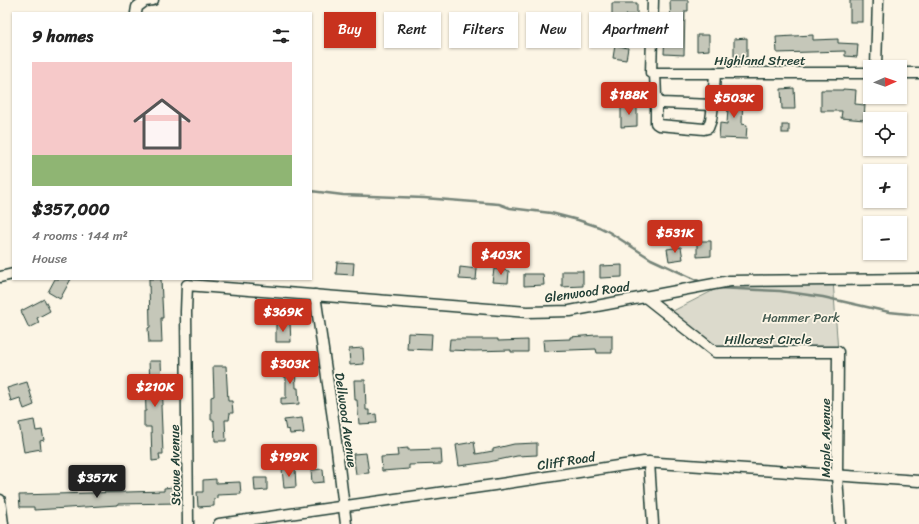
<!DOCTYPE html>
<html lang="en">
<head>
<meta charset="utf-8">
<style>
  :root { --surface:#fff; --page:#f6f6f6; --text:#222; --muted:#767676; --accent:#c8321e }
  body { margin:0; font-family:Sriracha,sans-serif; background:var(--page); color:var(--text); height:100vh; display:flex; flex-direction:column; font-size:15px; white-space:nowrap }
  * { box-sizing:border-box; margin:0 }
  p { font-size:13px; color:var(--muted) }
  .icon { flex:none; width:22px; height:22px; fill:none; stroke:currentColor; stroke-width:2; stroke-linecap:round; stroke-linejoin:round }
  .map { position:relative; flex:1; overflow:hidden }
  .sheet { position:absolute; left:12px; top:12px; width:300px; height:268px; display:flex; flex-direction:column; background:var(--surface); border-radius:0px; box-shadow:0 1px 3px #0004 }
  .sheet>* { flex:none }
  .guide { position:absolute; left:324px; top:12px; width:380px; height:36px; display:flex; gap:8px }
  .needle { width:26px; rotate:88deg }
  .controls { position:absolute; left:863px; top:60px; display:grid; gap:8px }
  .controls a { display:grid; place-items:center; width:44px; height:44px; border-radius:0px; background:var(--surface); box-shadow:0 1px 3px #0004; font-size:20px }
  .price { position:absolute; translate:-50% -34px; padding:0 9px; border-radius:4px; background:var(--accent); color:#fff; font-size:13px; line-height:26px; filter:drop-shadow(0 1px 2px #0008) }
  .price::after { content:''; position:absolute; left:50%; top:24px; width:12px; height:9px; margin-left:-6px; background:inherit; clip-path:polygon(0 0,100% 0,50% 100%) }
  .price.selected { background:#222; color:#fff }
  ul { padding:0; list-style:none }
  li { display:grid; align-content:center; gap:8px; height:212px; padding:0 20px }
  li span { display:grid; place-items:center; height:124px; border-radius:0px; color:#555 }
  li>.icon { margin-inline-start:auto }
  span .icon { width:72px; height:72px; fill:#fffc; stroke-width:1 }
  li b { font-size:17px }
  h2 { display:flex; justify-content:space-between; align-items:center; height:48px; padding:0 20px; font-size:17px }
  .pill { padding:0 14px; border-radius:0px; background:var(--surface); box-shadow:0 1px 3px #0004; font-size:14px; line-height:36px }
  .pill.selected { background:var(--accent); color:#fff }
  .map>svg:first-child { display:block }
  .green { fill:#dcdacc; stroke:#7e8c80 }
  .lines { fill:none; stroke-linecap:round; stroke-linejoin:round }
  .stream { stroke:#758479; stroke-width:2.5 }
  .building { fill:#c5c7b9; stroke:#1f3d34 }
  .minor-casing { stroke:#1f3d34; stroke-width:13 }
  .minor { stroke:#fcf5e5; stroke-width:10 }
  .labels { text-anchor:middle; dominant-baseline:central; stroke-width:3.5; stroke-linejoin:round; paint-order:stroke }
  .street-label { font-size:13px; fill:#1f3d34; stroke:#fcf5e5 }
  .park-label { font-size:13px; fill:#455c52; stroke:#fcf5e5 }
</style>
</head>
<body>
<div class="map">
<svg width="919" height="524" viewBox="0 0 919 524">
  <rect width="100%" height="100%" fill="#fcf5e5"/>
  <filter id="ink" filterUnits="userSpaceOnUse"><feTurbulence type="fractalNoise" baseFrequency=".025" numOctaves="2"/><feDisplacementMap in="SourceGraphic" scale="8" xChannelSelector="R" yChannelSelector="G"/><feConvolveMatrix kernelMatrix="1 2 1 2 8 2 1 2 1" color-interpolation-filters="sRGB"/></filter>
  <g filter="url(#ink)">
    <!-- green -->
    <path class="green" d="M833,280L838,352H715L673,311L718,288Z"/>
    <g class="lines">
      <!-- stream -->
      <g class="stream">
        <path d="M311,191L343,195L424,198L499,204L510,208L551,213L578,220L599,227L609,232L651,259L703,283"/>
        <path d="M717,288L780,291L823,297L889,312L919,315"/>
      </g>
    </g>
    <!-- building -->
    <g class="building">
      <path d="M670,0H688V11H685L684,55L664,54L665,30H671Z"/>
      <rect x="850" y="0" width="12" height="22"/>
      <path d="M612,3H637V15H626V21H612Z"/>
      <path d="M697,35H709V50L697,51Z"/>
      <path d="M813,35V40L838,39V43L858,44L857,57L845,56V51L777,53L776,37Z"/>
      <path d="M747,38V57L734,58V39Z"/>
      <path d="M615,45L628,48L626,60L613,58Z"/>
      <path d="M794,88L795,109H782L781,89Z"/>
      <path d="M843,89L856,90L855,104L865,105L864,120L841,118L842,111H821V90H843Z"/>
      <path d="M729,91L743,92L742,124L747,125L746,139L719,138L720,123L727,124Z"/>
      <path d="M637,105V126L621,127V106Z"/>
      <rect x="782" y="125" width="7" height="8"/>
      <path d="M697,241H711V256L697,257Z"/>
      <path d="M681,247L683,259L669,261L667,249Z"/>
      <path d="M337,262L354,263L353,275L336,274Z"/>
      <path d="M622,265V277L600,278V266Z"/>
      <path d="M460,267L477,269L476,280L459,279Z"/>
      <path d="M494,269L509,271L508,283L492,282Z"/>
      <path d="M562,271H583V286L562,287Z"/>
      <path d="M524,274H543L544,285L524,286Z"/>
      <path d="M55,279H71L60,299L48,292Z"/>
      <path d="M149,279H161L163,318H161L162,343H149L148,328L150,327Z"/>
      <path d="M44,299L50,311L37,318L39,323L29,328L21,311Z"/>
      <path d="M290,323L291,342H276V324Z"/>
      <path d="M408,333L432,334L431,350L407,349Z"/>
      <path d="M596,335H612V353H597L596,349L544,351L543,340L570,339V337Z"/>
      <path d="M450,339H498V341L528,340V352H511V350L474,351L449,350Z"/>
      <path d="M363,348L364,364L350,365L349,349Z"/>
      <path d="M149,361H161L163,405H161L163,454H159L160,460L152,461L151,427H144V411H146L145,384H150Z"/>
      <path d="M283,362H295L296,388H298L299,404L281,405V398H286V377H284Z"/>
      <path d="M213,366H226L228,401H232L233,413H230L229,420H225L226,441H215L214,420H211V397L214,396Z"/>
      <path d="M354,380H365L366,410H369V415L376,414L377,423L359,424L357,400H355Z"/>
      <path d="M27,382L34,405L24,409L20,398L11,401L7,388Z"/>
      <path d="M302,418L304,433L290,434L289,429L286,430L284,420Z"/>
      <path d="M34,420L36,431L42,430L44,440L40,441L41,449L24,452L19,423Z"/>
      <path d="M474,442L476,454L493,451V449L514,444L537,443V455L517,456L489,462L459,466L456,445Z"/>
      <path d="M408,448V450L441,449L442,464L409,465V469L382,471L381,457L398,456L397,449Z"/>
      <path d="M366,453L369,473L356,474L353,454Z"/>
      <path d="M295,468L296,487L284,488L282,469Z"/>
      <path d="M323,469L324,482L312,483L311,470Z"/>
      <path d="M254,478H267V490L255,491Z"/>
      <path d="M216,479V483L240,482L241,494L217,495V498L214,499V506L198,507L197,492H203V480Z"/>
      <path d="M173,487L174,493H178L179,503L118,504V505L34,510V507H20L19,495L164,491V488Z"/>
    </g>
    <g class="lines">
      <defs>
        <g id="minor">
          <path d="M653,0L651,73H870"/>
          <path d="M136,13L137,7L145,1L153,0"/>
          <path d="M876,67L878,0"/>
          <path d="M655,73L656,97L661,103L713,105L715,73"/>
          <path d="M900,73H919"/>
          <path d="M656,97V123L659,125L704,129L708,128L711,120L713,105"/>
          <path d="M0,277L13,274"/>
          <path d="M315,295L334,425L346,524"/>
          <path d="M644,296L715,352H838L837,475L840,524"/>
          <path d="M649,462L653,524"/>
          <path d="M0,500L3,524"/>
          <path d="M188,524L186,312L187,285L527,312L570,311L730,281L919,279"/>
          <path d="M219,524L494,485L644,462L919,481"/>
        </g>
      </defs>
      <!-- minor casing -->
      <use href="#minor" class="minor-casing"/>
      <!-- minor -->
      <use href="#minor" class="minor"/>
    </g>
  </g>
  <g class="labels">
    <!-- street labels -->
    <g class="street-label">
      <text x="760" y="60">Highland Street</text>
      <text transform="translate(587 292) rotate(-8)">Glenwood Road</text>
      <text x="768" y="339">Hillcrest Circle</text>
      <text transform="translate(346 420) rotate(82)">Dellwood Avenue</text>
      <text transform="translate(825 438) rotate(-90)">Maple Avenue</text>
      <text transform="translate(566 461) rotate(-9)">Cliff Road</text>
      <text transform="translate(175 465) rotate(-91)">Stowe Avenue</text>
    </g>
    <!-- park labels -->
    <g class="park-label">
      <text x="801" y="317">Hammer Park</text>
    </g>
  </g>
</svg>
<div class="controls">
<a><svg class="needle" viewBox="-14 -14 28 28"><path d="M0-13l5 13h-10z" fill="#e53935"/><path d="M0 13l5-13h-10z" fill="#767676"/></svg></a>
<a><svg class="icon" aria-label="locate" viewBox="0 0 24 24"><circle cx="12" cy="12" r="6"/><path d="M12 2v4M12 18v4M2 12h4M18 12h4"/></svg></a>
<a>+</a>
<a>−</a>
</div>
<b class="price" style="left:629px;top:116px">$188K</b>
<b class="price" style="left:734px;top:119px">$503K</b>
<b class="price" style="left:675px;top:254px">$531K</b>
<b class="price" style="left:501px;top:276px">$403K</b>
<b class="price" style="left:283px;top:333px">$369K</b>
<b class="price" style="left:290px;top:385px">$303K</b>
<b class="price" style="left:155px;top:408px">$210K</b>
<b class="price" style="left:289px;top:478px">$199K</b>
<b class="price selected" style="left:97px;top:499px">$357K</b>
<div class="guide">
<a class="pill selected">Buy</a>
<a class="pill">Rent</a>
<a class="pill">Filters</a>
<a class="pill">New</a>
<a class="pill">Apartment</a>
</div>
<section class="sheet">
<h2>9 homes<svg class="icon" aria-label="filters" viewBox="0 0 24 24"><path d="M4 7h16M4 17h16"/><circle cx="9" cy="7" r="2"/><circle cx="15" cy="17" r="2"/></svg></h2>
<ul>
<li><span style="background:linear-gradient(#f6c9c9 75%,#8fb573 0)"><svg class="icon" aria-label="home" viewBox="0 0 24 24"><path d="M3 11l9-7 9 7M6 9v11h12V9"/></svg></span><div><b>$357,000</b><p>4 rooms · 144 m²</p><p>House</p></div></li>
</ul>
</section>
</div>
</body>
</html>
